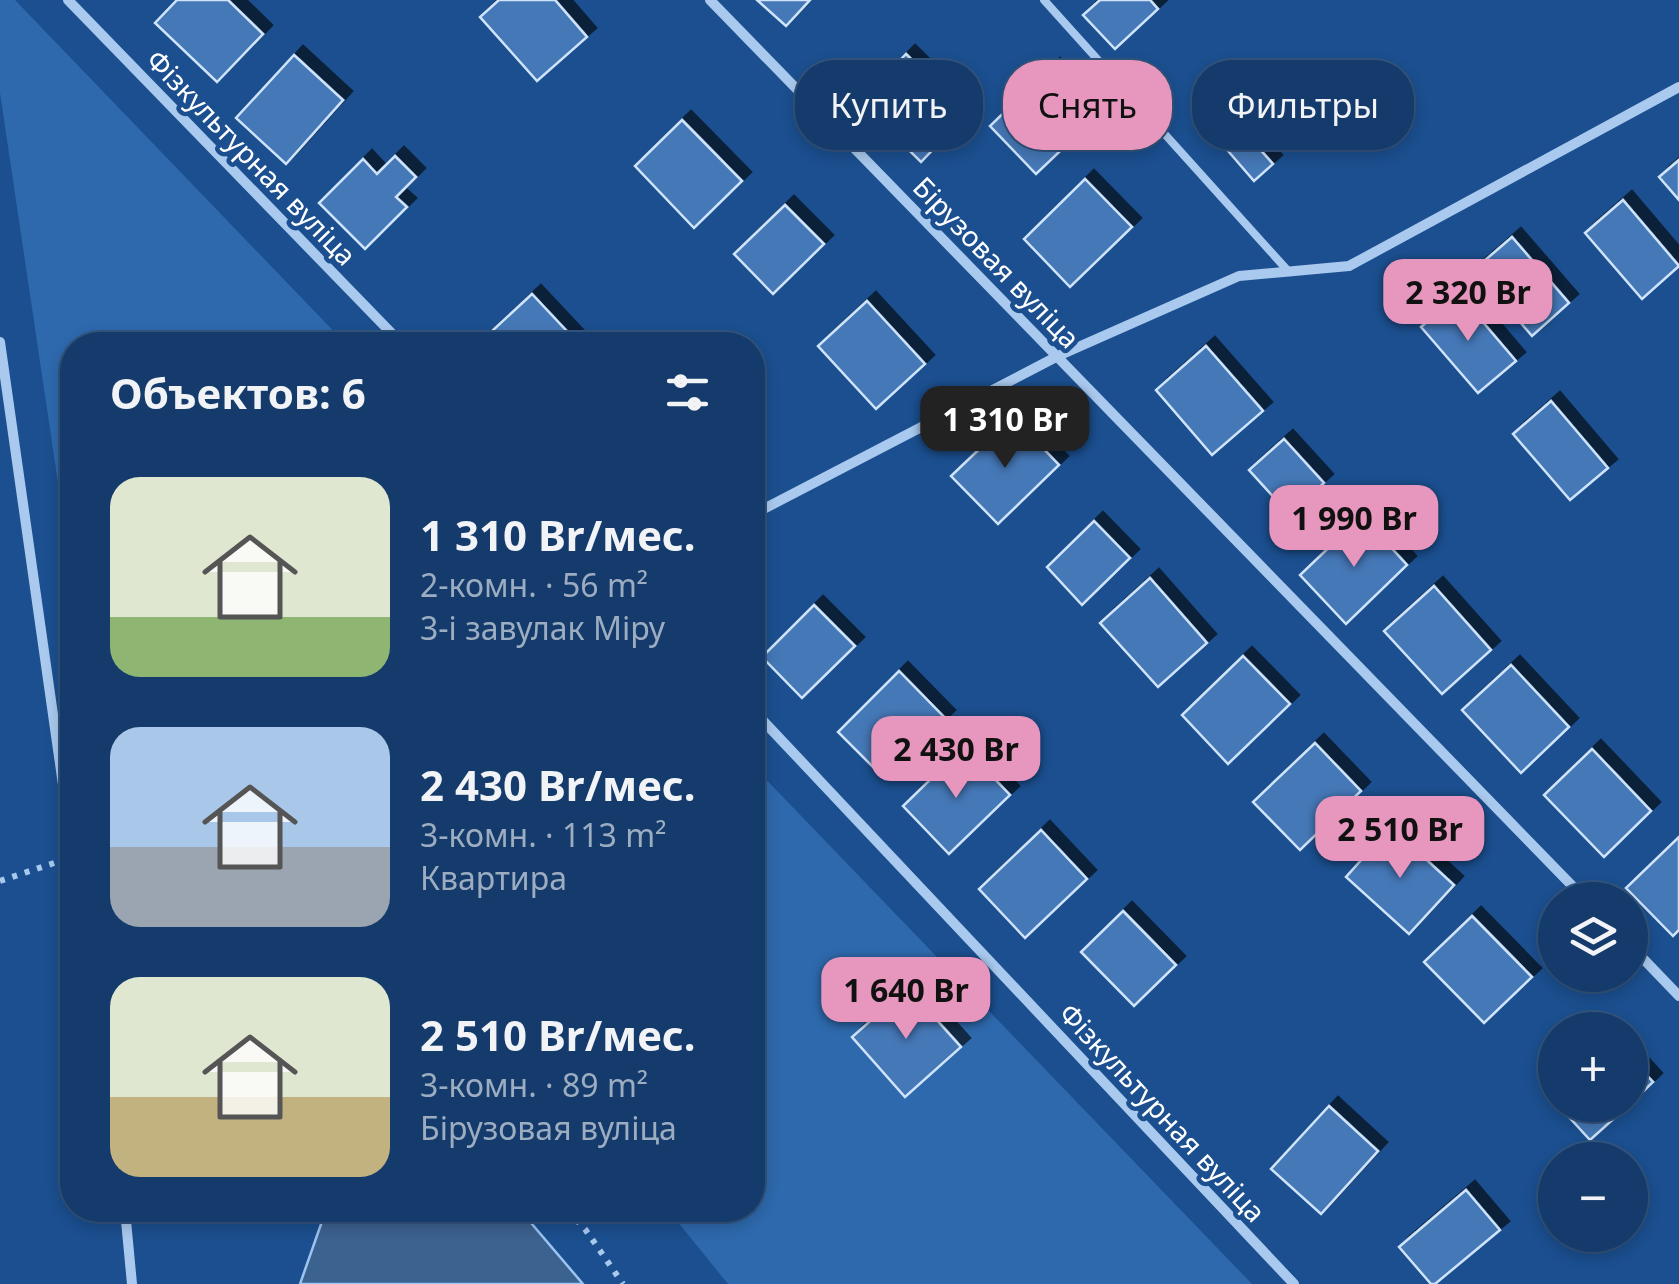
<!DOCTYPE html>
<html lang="ru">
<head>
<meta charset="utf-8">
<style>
  :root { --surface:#143b6b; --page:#1d4271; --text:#f1f3f6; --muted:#9dadc1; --line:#33557e; --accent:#e797bd }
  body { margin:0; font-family:"Noto Sans",sans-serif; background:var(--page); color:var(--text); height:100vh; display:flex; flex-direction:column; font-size:38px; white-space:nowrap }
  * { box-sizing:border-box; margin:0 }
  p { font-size:32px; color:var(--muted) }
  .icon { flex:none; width:55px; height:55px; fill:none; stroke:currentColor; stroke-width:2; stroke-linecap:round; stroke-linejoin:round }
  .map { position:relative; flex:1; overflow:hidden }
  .sheet { position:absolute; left:60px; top:332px; width:705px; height:890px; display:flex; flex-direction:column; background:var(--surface); border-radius:40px; box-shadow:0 5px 15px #0003,0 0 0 2px var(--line) }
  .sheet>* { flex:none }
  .guide { position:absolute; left:795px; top:60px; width:732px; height:90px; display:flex; gap:20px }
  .controls { position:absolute; left:1538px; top:882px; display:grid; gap:20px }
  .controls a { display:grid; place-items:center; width:110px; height:110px; border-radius:50%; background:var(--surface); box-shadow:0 5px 15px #0003,0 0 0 2px var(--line); font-size:50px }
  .price { position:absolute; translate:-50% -85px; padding:0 22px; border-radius:20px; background:var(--accent); color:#111; font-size:32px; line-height:65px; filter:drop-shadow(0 2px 5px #0008) }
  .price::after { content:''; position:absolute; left:50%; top:60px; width:30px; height:22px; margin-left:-15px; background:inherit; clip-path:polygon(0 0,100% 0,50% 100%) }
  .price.current { background:#222; color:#fff }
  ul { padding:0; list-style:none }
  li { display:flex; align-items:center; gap:30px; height:250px; padding:0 50px }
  li span { display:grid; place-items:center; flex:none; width:280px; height:200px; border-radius:30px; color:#555 }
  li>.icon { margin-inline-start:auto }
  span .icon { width:120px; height:120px; fill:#fffc; stroke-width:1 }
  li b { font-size:42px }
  h2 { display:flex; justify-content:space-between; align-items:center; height:120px; padding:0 50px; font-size:42px }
  .chip { padding:0 35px; border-radius:40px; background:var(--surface); box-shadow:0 5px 15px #0003,0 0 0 2px var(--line); font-size:35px; line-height:90px }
  .chip.current { background:var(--accent); color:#111 }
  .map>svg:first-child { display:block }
  .green { fill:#2e69ad }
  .water { fill:#3c6290; stroke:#9cc4f0; stroke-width:2.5 }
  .building { fill:#4478b7; stroke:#cfe3fa; stroke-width:2.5; filter:url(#shadow) }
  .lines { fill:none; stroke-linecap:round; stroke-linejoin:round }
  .path { stroke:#a9c9ee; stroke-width:6; stroke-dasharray:5 8; stroke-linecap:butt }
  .lane { stroke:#a9c9ee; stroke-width:8 }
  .street { stroke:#a9c9ee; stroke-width:10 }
  .labels { text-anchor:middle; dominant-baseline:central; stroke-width:9; stroke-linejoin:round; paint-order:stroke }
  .street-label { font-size:28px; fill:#fff; stroke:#1b4f8f }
</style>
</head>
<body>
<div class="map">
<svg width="1679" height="1284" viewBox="0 0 1679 1284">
  <defs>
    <filter id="shadow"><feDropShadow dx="9" dy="-9" stdDeviation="0" flood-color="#0009"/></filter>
  </defs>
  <rect width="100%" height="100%" fill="#1b4f8f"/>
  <!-- green -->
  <g class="green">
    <path d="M0,0H15L347,345H72V577L0,93Z"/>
    <path d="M753,766L1252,1284H728L668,1210H752Z"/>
  </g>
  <!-- water -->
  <path class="water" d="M326,1210H520L583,1284H300Z"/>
  <!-- building -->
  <g class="building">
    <path d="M177,0H228L263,34L217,82L155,23Z"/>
    <path d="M499,0H555L587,37L537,81L480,17Z"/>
    <path d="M757,0H810L786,26Z"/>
    <path d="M1100,0H1150L1158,9L1115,49L1083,15Z"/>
    <path d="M906,54L967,114L921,162L860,102Z"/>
    <path d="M294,55L343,100L286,164L236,118Z"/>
    <path d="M1051,67L1098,115L1036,174L990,126Z"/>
    <path d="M1238,80L1271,119L1250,138L1273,164L1254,181L1197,115Z"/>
    <path d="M682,120L742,181L694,228L635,166Z"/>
    <path d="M395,156L416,177L396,197L407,207L365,249L319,203L363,159L377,174Z"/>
    <path d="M1679,160V200L1659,177Z"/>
    <path d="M1085,179L1132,227L1070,287L1024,239Z"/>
    <path d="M1623,200L1679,266L1642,299L1585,233Z"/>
    <path d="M785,205L824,244L773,294L734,254Z"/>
    <path d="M1512,237L1569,303L1532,336L1475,269Z"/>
    <path d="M532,294L578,343L477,345Z"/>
    <path d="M1459,294L1516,361L1478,393L1421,327Z"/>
    <path d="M867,301L925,364L876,409L818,346Z"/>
    <path d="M1206,346L1263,411L1212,455L1156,390Z"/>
    <path d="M1551,401L1608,468L1570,500L1513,434Z"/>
    <path d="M1013,417L1059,465L998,524L951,476Z"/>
    <path d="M1284,439L1324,483L1289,514L1249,470Z"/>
    <path d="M1362,516L1407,565L1346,624L1300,575Z"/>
    <path d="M1094,521L1130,558L1082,605L1047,567Z"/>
    <path d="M1150,578L1207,643L1158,687L1100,623Z"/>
    <path d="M1434,586L1491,650L1442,694L1384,631Z"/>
    <path d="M814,605L855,646L802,698L762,657Z"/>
    <path d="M1243,656L1290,704L1228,764L1182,715Z"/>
    <path d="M1511,665L1569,727L1521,773L1462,710Z"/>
    <path d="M899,671L946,719L885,779L838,732Z"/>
    <path d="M1315,743L1361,791L1300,850L1253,802Z"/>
    <path d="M964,747L1010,795L949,854L903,806Z"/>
    <path d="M1592,749L1651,811L1604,857L1544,795Z"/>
    <path d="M1391,827L1454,885L1409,934L1346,877Z"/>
    <path d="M1041,830L1087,879L1025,938L979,889Z"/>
    <path d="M1679,837V930L1673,936L1626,888Z"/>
    <path d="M1123,911L1176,965L1134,1006L1081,952Z"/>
    <path d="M1472,916L1532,977L1484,1023L1424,962Z"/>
    <path d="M908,988L961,1047L905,1097L852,1037Z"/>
    <path d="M1630,1057L1653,1082L1630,1104Z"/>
    <path d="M1558,1105H1629L1590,1140Z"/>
    <path d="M1329,1106L1378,1151L1321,1214L1271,1169Z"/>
    <path d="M1466,1190L1500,1230L1435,1284H1431L1399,1247Z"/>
  </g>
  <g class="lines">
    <!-- path -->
    <g class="path">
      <path d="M0,881L57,862"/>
      <path d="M567,1210L585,1229L623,1284"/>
    </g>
    <!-- lane -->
    <path class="lane" d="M1044,0L1289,272"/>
    <!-- street -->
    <g class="street">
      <path d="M68,0L403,345"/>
      <path d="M710,0L1586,900"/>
      <path d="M0,342L72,848"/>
      <path d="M752,515L1058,356L1239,276L1349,266L1679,87"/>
      <path d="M752,709L1294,1284"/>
      <path d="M1630,945L1679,996"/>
      <path d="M125,1210L132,1284"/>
    </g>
  </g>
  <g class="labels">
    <!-- street labels -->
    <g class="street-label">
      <text transform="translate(252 157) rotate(46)">Фізкультурная вуліца</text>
      <text transform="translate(997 262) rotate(46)">Бірузовая вуліца</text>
      <text transform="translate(1163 1112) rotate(47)">Фізкультурная вуліца</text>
    </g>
  </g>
</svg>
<div class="controls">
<a><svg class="icon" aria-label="layers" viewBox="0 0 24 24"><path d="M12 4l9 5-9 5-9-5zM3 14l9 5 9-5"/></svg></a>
<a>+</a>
<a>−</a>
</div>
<b class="price" style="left:1468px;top:344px">2 320 Br</b>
<b class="price current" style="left:1005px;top:471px">1 310 Br</b>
<b class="price" style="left:1354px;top:570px">1 990 Br</b>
<b class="price" style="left:956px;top:801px">2 430 Br</b>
<b class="price" style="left:1400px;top:881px">2 510 Br</b>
<b class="price" style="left:906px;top:1042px">1 640 Br</b>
<div class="guide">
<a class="chip">Купить</a>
<a class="chip current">Снять</a>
<a class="chip">Фильтры</a>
</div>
<section class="sheet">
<h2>Объектов: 6<svg class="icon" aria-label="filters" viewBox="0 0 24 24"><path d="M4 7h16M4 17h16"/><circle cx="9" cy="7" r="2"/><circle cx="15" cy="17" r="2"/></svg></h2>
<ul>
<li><span style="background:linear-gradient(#dfe7d0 70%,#8fb573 0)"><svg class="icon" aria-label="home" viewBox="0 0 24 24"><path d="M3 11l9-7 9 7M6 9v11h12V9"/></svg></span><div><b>1 310 Br/мес.</b><p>2-комн. · 56 m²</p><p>3-і завулак Міру</p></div></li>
<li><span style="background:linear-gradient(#a9c7e8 60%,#9aa5b1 0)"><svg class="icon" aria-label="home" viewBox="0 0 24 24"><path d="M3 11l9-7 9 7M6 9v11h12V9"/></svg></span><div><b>2 430 Br/мес.</b><p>3-комн. · 113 m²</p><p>Квартира</p></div></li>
<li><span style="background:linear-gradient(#dfe7d0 60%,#c2b280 0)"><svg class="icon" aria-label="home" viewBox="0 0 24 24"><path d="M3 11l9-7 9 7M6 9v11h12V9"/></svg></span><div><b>2 510 Br/мес.</b><p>3-комн. · 89 m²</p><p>Бірузовая вуліца</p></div></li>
</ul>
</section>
</div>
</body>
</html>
